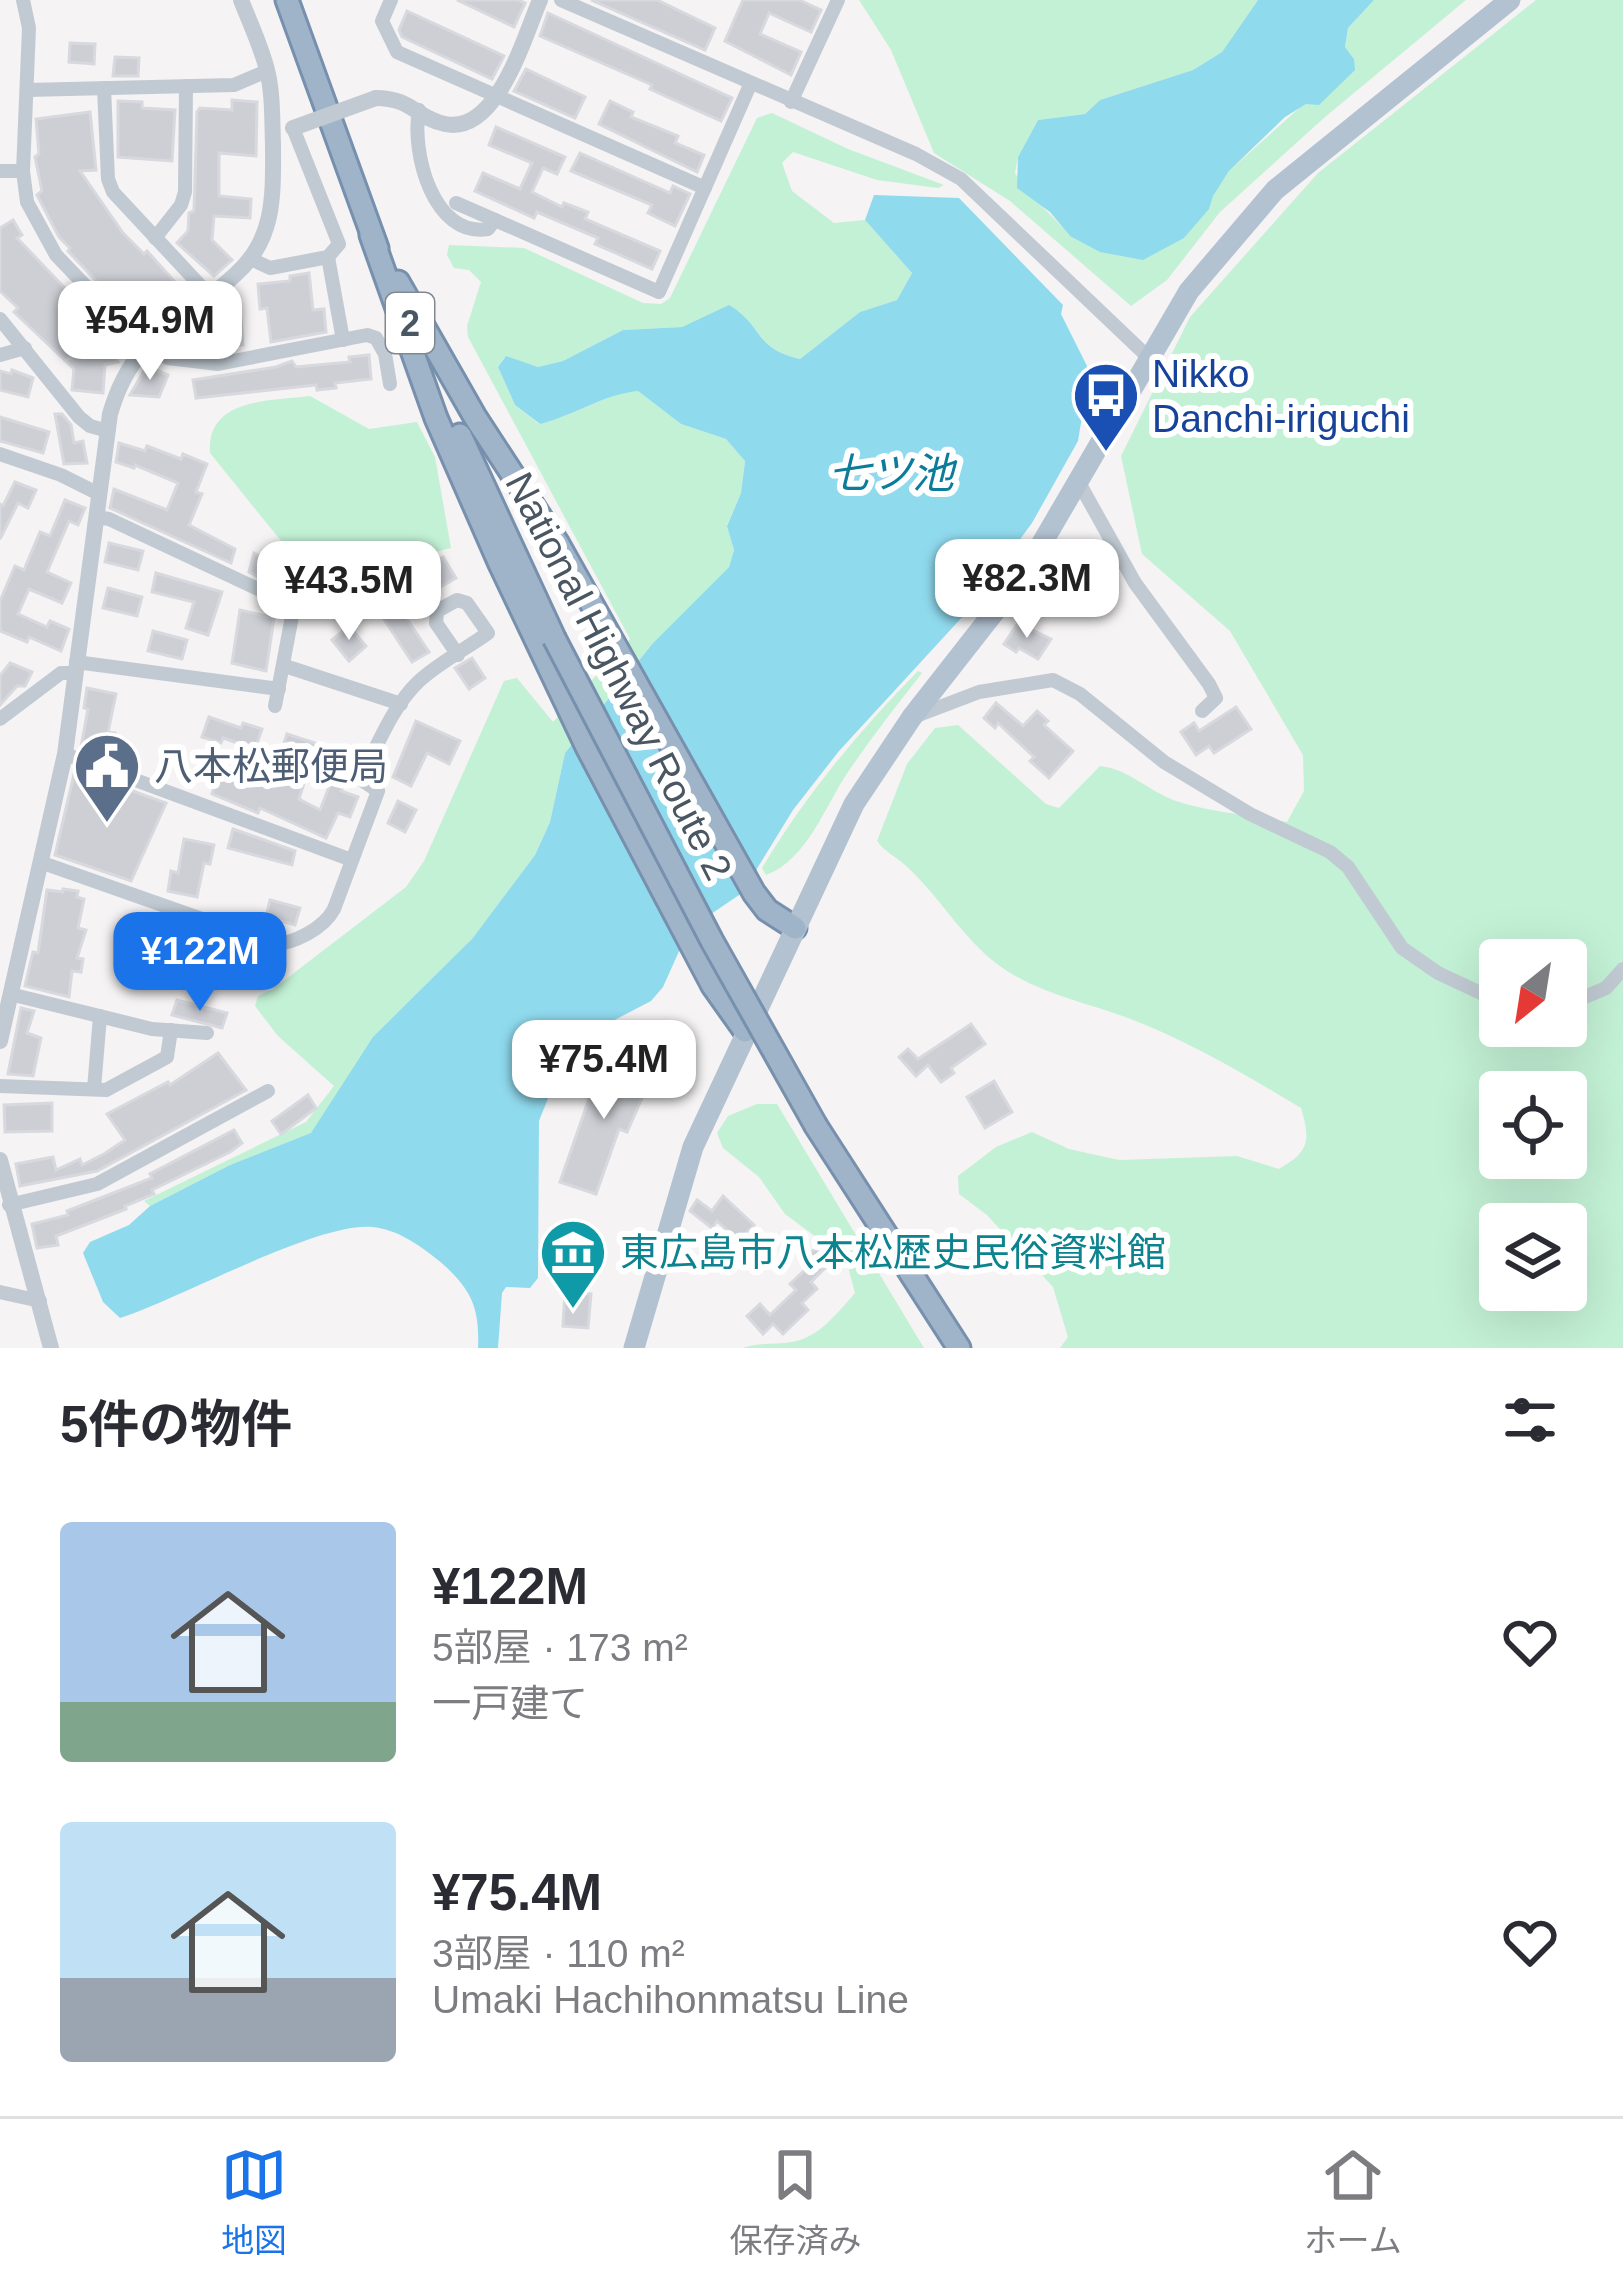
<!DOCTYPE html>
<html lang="ja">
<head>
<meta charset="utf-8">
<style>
  :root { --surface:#fff; --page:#f2f2f3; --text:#2b2b33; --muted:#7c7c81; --line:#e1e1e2; --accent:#1a73e8 }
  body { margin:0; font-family:Arial,"Noto Sans JP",sans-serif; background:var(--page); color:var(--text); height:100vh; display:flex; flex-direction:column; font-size:45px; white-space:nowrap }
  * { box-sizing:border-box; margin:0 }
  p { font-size:39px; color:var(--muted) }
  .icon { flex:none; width:66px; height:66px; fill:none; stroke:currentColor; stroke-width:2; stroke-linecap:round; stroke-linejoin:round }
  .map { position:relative; height:1348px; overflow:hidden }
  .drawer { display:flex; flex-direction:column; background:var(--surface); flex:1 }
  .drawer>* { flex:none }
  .needle { width:78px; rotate:210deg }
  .tools { position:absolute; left:1479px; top:939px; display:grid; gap:24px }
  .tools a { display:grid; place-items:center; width:108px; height:108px; border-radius:12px; background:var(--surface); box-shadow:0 12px 48px #0002; font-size:60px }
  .price { position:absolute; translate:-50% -102px; padding:0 27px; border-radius:24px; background:#fff; color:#222; font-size:39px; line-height:78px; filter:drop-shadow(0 3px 6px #0008) }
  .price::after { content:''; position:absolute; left:50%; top:72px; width:36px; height:27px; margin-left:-18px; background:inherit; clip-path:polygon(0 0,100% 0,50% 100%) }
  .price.selected { background:var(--accent); color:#fff }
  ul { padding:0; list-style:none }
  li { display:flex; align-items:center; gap:36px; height:300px; padding:0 60px }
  li span { display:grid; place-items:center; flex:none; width:336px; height:240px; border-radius:12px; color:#555 }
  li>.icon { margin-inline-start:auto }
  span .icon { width:144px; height:144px; fill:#fffc; stroke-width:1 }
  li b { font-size:51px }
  h2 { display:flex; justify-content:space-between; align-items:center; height:144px; padding:0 60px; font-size:51px }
  .menu { display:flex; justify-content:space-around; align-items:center; height:168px; border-top:3px solid var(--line); background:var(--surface); font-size:33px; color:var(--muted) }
  .menu a { display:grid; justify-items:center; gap:6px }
  .menu .selected { color:var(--accent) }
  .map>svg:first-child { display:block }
  .green { fill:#c3f1d5; fill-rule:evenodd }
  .water { fill:#90daee }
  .building { fill:#cdcfd5; stroke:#d7d9de; stroke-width:3; fill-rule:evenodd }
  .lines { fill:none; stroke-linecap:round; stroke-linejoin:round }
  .trunk-casing { stroke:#7690ad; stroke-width:27 }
  .minor { stroke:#c1cad2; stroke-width:14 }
  .tertiary { stroke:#c1cad2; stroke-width:16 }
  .primary { stroke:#b3c2d1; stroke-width:21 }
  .trunk { stroke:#9fb4c9; stroke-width:21 }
  .trunk-bridge-casing { stroke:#7690ad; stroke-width:27; stroke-linecap:butt }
  .tertiary-bridge { stroke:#c1cad2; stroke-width:16 }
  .trunk-bridge { stroke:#9fb4c9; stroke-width:21 }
  .labels { text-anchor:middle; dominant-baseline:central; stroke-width:12; stroke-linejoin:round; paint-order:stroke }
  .shield { fill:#fff; stroke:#808990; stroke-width:3 }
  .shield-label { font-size:36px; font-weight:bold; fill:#4a5661 }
  .transit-label { font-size:39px; fill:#164399; stroke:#fff; text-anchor:start }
  .street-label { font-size:39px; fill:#4a5661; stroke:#fff }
  .service-label { font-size:39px; fill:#4e5e75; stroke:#fff; text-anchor:start }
  .culture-label { font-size:39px; fill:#0d838f; stroke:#fff; text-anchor:start }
  .water-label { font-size:42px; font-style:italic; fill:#0c7c9b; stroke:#fff }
</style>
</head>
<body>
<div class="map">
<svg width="1623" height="1348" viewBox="0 0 1623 1348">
  <rect width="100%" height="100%" fill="#f5f3f3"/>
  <!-- green -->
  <g class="green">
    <path d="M859,0H1258L1222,52L1193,70L1100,100L1085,114L1038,120L1018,157L1015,173C1032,200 1050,212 1070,236L1209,209L1212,196L1229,171L1354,59L1345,47L1348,28L1374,0H1466L1325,117L1220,212L1167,280L1131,306L1010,201L934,153L891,50Z"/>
    <path d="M1536,0H1623V1348H1060L1068,1337L1053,1287L987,1215L959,1194L958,1176L996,1147L1032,1132L1069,1149L1119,1160L1237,1156L1279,1169C1309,1152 1311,1141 1301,1108C1246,1075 1189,1041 1128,1018C1087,1003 1045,995 1007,971C964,943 942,898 905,865C895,856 885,852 877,841L907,764L935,728L958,725L1046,804L1059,808L1100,766C1129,769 1148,791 1176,801C1207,812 1253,815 1287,822L1304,791L1303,755L1230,631L1142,554L1121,456L1190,317L1318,173ZM1500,960H1566V1026H1500ZM1500,1092H1566V1158H1500ZM1500,1224H1566V1290H1500Z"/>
    <path d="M772,113L848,149L944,185L938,188L877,180L793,152L782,163L792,191L834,223L865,220L912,273L897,300L860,312L800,359C753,348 764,325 729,306L682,327L623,330L563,361L538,367L505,357L498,367L515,405L539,424C575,415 602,395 638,391L681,424L726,439L745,460L741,493L727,525L734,550L729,567L653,643L565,753L550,822L535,855L472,939L339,1092L311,1134L230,1165L150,1206L144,1201L306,1122L334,1086L278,1036L255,1006L258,996L273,989L406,887L424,861L504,681L517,678L553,722L630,639L468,337L467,326L481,282L469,270L454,268L447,255L449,245L524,248L643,303L661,304L670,298L757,118Z"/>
    <path d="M310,396L369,429L417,422L435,457L451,548L413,558L342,545L286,547L210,453C206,398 270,401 310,396Z"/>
    <path d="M918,671L922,673C896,706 871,738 848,772C825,806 807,860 766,875L762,868C805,796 859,731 918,671Z"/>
    <path d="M757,1104H777L924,1348H743C760,1342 775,1345 792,1342C819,1338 838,1312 855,1293L846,1259L785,1214L759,1177L723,1148L717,1133L728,1116Z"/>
  </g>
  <!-- water -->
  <g class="water">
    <path d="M1258,0H1374L1348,28L1345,47L1354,59L1355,70L1319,105L1306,104L1285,117L1229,171L1213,196L1209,209L1184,238L1143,260L1100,252L1070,236L1050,212L1017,188L1018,157L1038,120L1085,114L1100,100L1193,70L1222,52Z"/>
    <path d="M874,195L959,198L1063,305L1061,314L1087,366L1088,380L1078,441L1032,523L965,614L839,751L793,810L742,893L689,929L663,987L651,1001L578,1039L568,1048L539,1121L538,1278L530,1288L506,1287L502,1293L498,1348H478C480,1306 470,1287 438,1260C419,1245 397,1229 372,1227C317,1222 182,1298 120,1318L103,1302L83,1253L90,1242L129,1225L150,1206L230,1165L311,1133L373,1037L472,939L535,855L550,822L565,753L653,643L729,567L734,550L727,526L741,493L745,461L726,439L681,424L638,391C602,395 575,415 540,424L515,405L498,367L506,356L538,367L563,361L623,330L682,327L729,305C764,326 753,348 800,359L860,312L897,300L912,273L865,220Z"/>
  </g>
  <!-- building -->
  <g class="building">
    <path d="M457,0H518L525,3L514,27Z"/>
    <path d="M591,0H657L715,28L705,50Z"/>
    <path d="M743,0H799L821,10L811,32L769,13L760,34L801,52L791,75L725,41Z"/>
    <path d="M407,11L504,56L492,79L402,37L399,30Z"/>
    <path d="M548,13L732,98L721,121L650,89L652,85L540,36Z"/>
    <path d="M70,43L95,44L94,64L69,62Z"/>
    <path d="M115,57L139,58L138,76H113Z"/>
    <path d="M526,69L585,97L575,118L514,91Z"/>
    <path d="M232,100L257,102L256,156L219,153V196L251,199L250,218L214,216L212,240L232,260L214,276L177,243L188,231L189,213L194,211L197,112L200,108L232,110Z"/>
    <path d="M118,101L142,102V108L175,110L172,161L118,157Z"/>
    <path d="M610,101L633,112L631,117L678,136L675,143L704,155L697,172L599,124Z"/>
    <path d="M90,112L96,170L80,171L123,233L144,254L147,251L184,292L144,331L68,251L70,248L59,237L37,195L42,191L35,157L39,154L36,119Z"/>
    <path d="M496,127L565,157L557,174L543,168L532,192L562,207L564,203L588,212L585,219L660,251L652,269L595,244L598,238L537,212L534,218L475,191L483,173L520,189L532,163L489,145Z"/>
    <path d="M580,153L670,193L673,186L690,194L675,226L648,213L652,205L571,171Z"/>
    <path d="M13,220L22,235L17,238L100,325L68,359L113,345L118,362L105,365L103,393L72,390L74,369L14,312L18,308L0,291V228Z"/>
    <path d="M309,273L313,310L324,309L326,332L271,342L267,308L260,309L258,284L290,281V276Z"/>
    <path d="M241,320L243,345L209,348V352L189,349L188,331L222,328L221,322Z"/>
    <path d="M369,355L371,379L335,383L336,388L317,390L316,385L196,398L193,380L276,367L292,361L296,367L350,362L349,357Z"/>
    <path d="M147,366L168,375L159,397L130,395Z"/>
    <path d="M12,370L33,378L28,397L0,390V371L11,374Z"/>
    <path d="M55,414H62L71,425L74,443L83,441L87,463L64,464Z"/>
    <path d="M0,417L49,432L43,453L0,441Z"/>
    <path d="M119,443L145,451L147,446L181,459L183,454L207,464L196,492L202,494L189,525L235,549L231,563L110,508L114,489L167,510L178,483L135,465L134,468L116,462Z"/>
    <path d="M15,482L36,490L28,508L18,503L0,539V504L3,506Z"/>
    <path d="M65,500L85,508L78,525L69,521L47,572L71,583L62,603L29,589L18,614L47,627L50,621L69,629L61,651L29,637L27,642L0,631V601L15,566L24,570L40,532L50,536Z"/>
    <path d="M109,543L143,551L138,570L105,562Z"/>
    <path d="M254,553L278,565L269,582L249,572Z"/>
    <path d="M443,557L456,578L401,610L429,652L412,662L374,604L397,589L394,585Z"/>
    <path d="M156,573L222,592L208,635L186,628L194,602L152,592Z"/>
    <path d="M306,574L320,597L305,605L287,585Z"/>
    <path d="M108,588L142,597L137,616L103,608Z"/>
    <path d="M240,610L274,618L266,671L232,663Z"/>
    <path d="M1018,623L1051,639L1038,659L1019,648L1016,652L1004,644Z"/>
    <path d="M349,626L366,646L349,661L332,640Z"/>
    <path d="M153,631L187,640L182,659L148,651Z"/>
    <path d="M472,658L485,678L469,689L455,668Z"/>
    <path d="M10,663L32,672L25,686H17L0,705V676Z"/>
    <path d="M87,688L116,694L108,732L115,733L111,753L81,747L88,709L84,708Z"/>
    <path d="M996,703L1023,726L1037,711L1048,721L1044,725L1073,751L1049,778L1030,761L1034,757L998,723L995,728L984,718Z"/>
    <path d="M1236,707L1251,729L1214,753L1209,746L1196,755L1181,732L1194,723L1199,731Z"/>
    <path d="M209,717L241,728L243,723L262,729L255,749L223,738L221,743L202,737Z"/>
    <path d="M416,721L460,741L449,764L427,753L411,786L393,777Z"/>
    <path d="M287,734L339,751L341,746L359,754L341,791L358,797L350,817L338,813L326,838L260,808L258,813L212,794L218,774L249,784L257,759L277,765ZM310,764L335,772L320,810L299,799Z"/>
    <path d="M75,770L166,803L131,881L55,855Z"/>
    <path d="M398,801L416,810L405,832L388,823Z"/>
    <path d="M233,829L295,851L292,865L228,848Z"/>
    <path d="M184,839L214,845L210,864L204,863L197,897L168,891L171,871L178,873Z"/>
    <path d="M63,889L78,891L77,897L84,899L78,928L86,930L77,958L83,959L81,972L72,971L69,997L25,986L33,952L38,953L47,890L63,892Z"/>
    <path d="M270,900L300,908L295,925L266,917Z"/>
    <path d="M191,950L244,965L239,980L186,966Z"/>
    <path d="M177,1000L227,1013L222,1028L172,1015Z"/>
    <path d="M21,1008L34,1011L27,1033L41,1038L33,1076L8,1074Z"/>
    <path d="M971,1024L985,1044L951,1068L954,1073L941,1082L928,1065L916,1076L899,1057L908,1049L918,1059Z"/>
    <path d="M218,1053L246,1090L97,1171L20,1186L16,1164L53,1157L56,1170L80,1159L82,1165L104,1154L125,1140L107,1114L168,1082L170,1085Z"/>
    <path d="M604,1056L653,1073L627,1132L619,1129L596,1194L560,1182Z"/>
    <path d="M994,1081L1012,1112L985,1128L967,1097Z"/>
    <path d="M308,1095L316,1108L281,1134L272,1121Z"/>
    <path d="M52,1103V1131L5,1132L4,1105Z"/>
    <path d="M234,1130L242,1143L230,1152L152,1190L154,1194L125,1206L126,1209L56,1236L58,1245L37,1248L32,1224L68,1215L67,1211L152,1178L150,1174Z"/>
    <path d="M723,1196L754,1225L739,1241L717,1221L712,1228L690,1211L697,1200L712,1211Z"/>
    <path d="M816,1248L830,1263L811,1282L817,1289L802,1303L808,1310L783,1334L773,1324L763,1334L747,1316L760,1304L770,1315L796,1290L790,1284L808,1267L802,1260Z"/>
    <path d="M565,1292L591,1294L588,1328L563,1326Z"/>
  </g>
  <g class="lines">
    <defs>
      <g id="trunk">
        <path d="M287,0L377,248"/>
        <path d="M371,235L436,418L500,564L587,747L713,986L745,1031"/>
        <path d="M398,282L475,417L558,544L754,893L767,910L795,928"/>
        <path d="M460,435L554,638"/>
        <path d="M816,1126L959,1348"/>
      </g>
    </defs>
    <!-- trunk casing -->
    <use href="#trunk" class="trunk-casing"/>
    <!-- minor -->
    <g class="minor">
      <path d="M23,0L29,28L23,171L27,202L56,255L143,346L168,358L218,364L367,335L376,338L385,354L390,384"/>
      <path d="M391,0L382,21L397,52L705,188"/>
      <path d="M561,0L916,154L961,179L1148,357"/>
      <path d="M104,88L108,179L113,192L209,295"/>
      <path d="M27,90L234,85L267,71"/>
      <path d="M791,102L838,0"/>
      <path d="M419,110C411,152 433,238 488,229L495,220L659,292L750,85"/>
      <path d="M0,171H23"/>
      <path d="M456,203L495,220"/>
      <path d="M155,238L181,205L185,192L186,86"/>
      <path d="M328,257L343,340"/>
      <path d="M251,259L270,268L328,257L339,244L293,128"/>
      <path d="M0,319L79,417L90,426L108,431"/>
      <path d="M0,355L25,348"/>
      <path d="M0,454L61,475L99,494"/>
      <path d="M1078,481L1135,583L1209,684L1216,698L1202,711"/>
      <path d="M96,517L109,519L294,606L275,706"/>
      <path d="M76,662L279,689"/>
      <path d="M285,666L401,704"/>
      <path d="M916,716L979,692L1053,680L1080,694L1164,762L1250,814L1330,852L1348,867L1402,948L1438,973L1500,1002"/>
      <path d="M0,719L61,673H75"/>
      <path d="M65,754L349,859"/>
      <path d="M40,862L273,944C294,944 324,928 334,909L378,791L360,779C377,747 392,707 418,682C438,663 466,649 488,633L467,603L457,600L437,611L436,623L458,655"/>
      <path d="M10,994L152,1029L207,1033"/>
      <path d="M1566,1005L1606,988L1623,969"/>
      <path d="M0,1086L106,1090L167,1057L171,1030"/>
      <path d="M94,1089L100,1016"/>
      <path d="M9,1205L97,1184L268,1091"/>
      <path d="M0,1292L40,1301"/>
    </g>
    <!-- tertiary -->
    <g class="tertiary">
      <path d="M376,98C412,98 416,118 445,124C497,135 524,37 540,0"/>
      <path d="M0,1041L65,754L110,414C134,331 181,326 237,273C276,237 273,193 273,144C272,119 273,94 267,70C261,46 250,23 241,0"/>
      <path d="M0,1160L51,1348"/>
    </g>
    <!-- primary -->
    <path class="primary" d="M634,1348L693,1147L854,804L912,717L1024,574L1189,291L1275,190L1510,0"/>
    <!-- trunk -->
    <use href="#trunk" class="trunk"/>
    <defs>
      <path id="trunk-bridge" d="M554,638L712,941L816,1126"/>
    </defs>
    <!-- trunk-bridge casing -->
    <use href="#trunk-bridge" class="trunk-bridge-casing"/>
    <!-- tertiary-bridge -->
    <path class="tertiary-bridge" d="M293,128L376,98"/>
    <!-- trunk-bridge -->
    <use href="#trunk-bridge" class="trunk-bridge"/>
  </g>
  <!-- icons -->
  <defs>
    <symbol id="bus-pin" viewBox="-11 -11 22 30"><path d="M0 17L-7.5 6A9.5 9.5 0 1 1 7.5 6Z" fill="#1a4fb4" stroke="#fff"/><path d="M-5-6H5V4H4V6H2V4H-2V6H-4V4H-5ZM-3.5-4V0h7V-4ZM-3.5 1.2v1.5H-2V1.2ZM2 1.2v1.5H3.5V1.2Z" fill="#fff"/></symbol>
    <symbol id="civic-pin" viewBox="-11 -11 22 30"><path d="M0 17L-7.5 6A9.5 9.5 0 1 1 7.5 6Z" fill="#5c6f8a" stroke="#fff"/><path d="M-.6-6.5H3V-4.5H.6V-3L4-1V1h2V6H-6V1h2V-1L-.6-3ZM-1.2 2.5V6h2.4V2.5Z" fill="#fff"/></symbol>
    <symbol id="museum-pin" viewBox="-11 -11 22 30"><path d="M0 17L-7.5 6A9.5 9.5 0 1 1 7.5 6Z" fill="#0f9aa8" stroke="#fff"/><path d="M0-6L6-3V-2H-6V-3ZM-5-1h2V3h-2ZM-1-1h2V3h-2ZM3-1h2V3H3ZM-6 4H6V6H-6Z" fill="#fff"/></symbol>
  </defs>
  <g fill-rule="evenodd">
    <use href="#bus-pin" x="1068" y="357" width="76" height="104"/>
    <use href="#civic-pin" x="69" y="728" width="76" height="104"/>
    <use href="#museum-pin" x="535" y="1214" width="76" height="104"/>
  </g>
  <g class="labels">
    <!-- shield labels -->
    <rect class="shield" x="386" y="293" width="48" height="60" rx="9"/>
    <g class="shield-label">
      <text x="410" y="323">2</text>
    </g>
    <!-- transit labels -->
    <g class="transit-label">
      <text x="1152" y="373">Nikko<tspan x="1152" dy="45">Danchi-iriguchi</tspan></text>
    </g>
    <!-- street labels -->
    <g class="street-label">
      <text transform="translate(619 676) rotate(63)">National Highway Route 2</text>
    </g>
    <!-- service labels -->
    <g class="service-label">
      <text x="154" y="766">八本松郵便局</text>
    </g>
    <!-- culture labels -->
    <g class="culture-label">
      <text x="620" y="1252">東広島市八本松歴史民俗資料館</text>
    </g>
    <!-- water labels -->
    <g class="water-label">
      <text x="891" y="473">七ツ池</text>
    </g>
  </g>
</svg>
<div class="tools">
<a><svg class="needle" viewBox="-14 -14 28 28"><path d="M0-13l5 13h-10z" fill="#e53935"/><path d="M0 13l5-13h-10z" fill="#7c7c81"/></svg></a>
<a><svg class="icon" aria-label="locate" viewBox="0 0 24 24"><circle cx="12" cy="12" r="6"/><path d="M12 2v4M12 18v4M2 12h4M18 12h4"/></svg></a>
<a><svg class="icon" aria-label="layers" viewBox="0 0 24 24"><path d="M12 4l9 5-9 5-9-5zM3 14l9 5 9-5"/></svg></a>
</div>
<b class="price" style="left:150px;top:383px">¥54.9M</b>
<b class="price" style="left:1027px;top:641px">¥82.3M</b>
<b class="price" style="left:349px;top:643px">¥43.5M</b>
<b class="price selected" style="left:200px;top:1014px">¥122M</b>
<b class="price" style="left:604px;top:1122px">¥75.4M</b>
</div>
<section class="drawer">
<h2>5件の物件<svg class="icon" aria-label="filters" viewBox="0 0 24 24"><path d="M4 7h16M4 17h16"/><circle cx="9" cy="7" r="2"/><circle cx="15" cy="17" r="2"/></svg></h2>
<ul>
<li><span style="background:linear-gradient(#a9c7e8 75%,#7fa58c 0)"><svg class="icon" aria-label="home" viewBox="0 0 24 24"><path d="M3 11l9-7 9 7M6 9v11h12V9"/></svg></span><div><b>¥122M</b><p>5部屋 · 173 m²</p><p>一戸建て</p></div><svg class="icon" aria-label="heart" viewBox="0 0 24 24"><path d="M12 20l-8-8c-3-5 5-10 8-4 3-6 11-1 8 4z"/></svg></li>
<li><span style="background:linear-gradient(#bfe0f5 65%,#9aa5b1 0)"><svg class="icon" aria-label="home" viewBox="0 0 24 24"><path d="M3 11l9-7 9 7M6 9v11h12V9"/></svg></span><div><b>¥75.4M</b><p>3部屋 · 110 m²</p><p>Umaki Hachihonmatsu Line</p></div><svg class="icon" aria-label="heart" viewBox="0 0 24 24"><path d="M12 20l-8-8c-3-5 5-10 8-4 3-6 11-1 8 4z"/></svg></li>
</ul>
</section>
<nav class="menu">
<a class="selected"><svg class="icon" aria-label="map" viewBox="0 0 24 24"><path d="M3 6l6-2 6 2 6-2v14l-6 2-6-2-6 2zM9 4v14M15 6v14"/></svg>地図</a>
<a><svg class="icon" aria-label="saved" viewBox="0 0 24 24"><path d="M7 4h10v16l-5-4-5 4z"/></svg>保存済み</a>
<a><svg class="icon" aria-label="home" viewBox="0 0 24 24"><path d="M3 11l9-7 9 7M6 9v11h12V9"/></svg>ホーム</a>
</nav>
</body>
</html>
